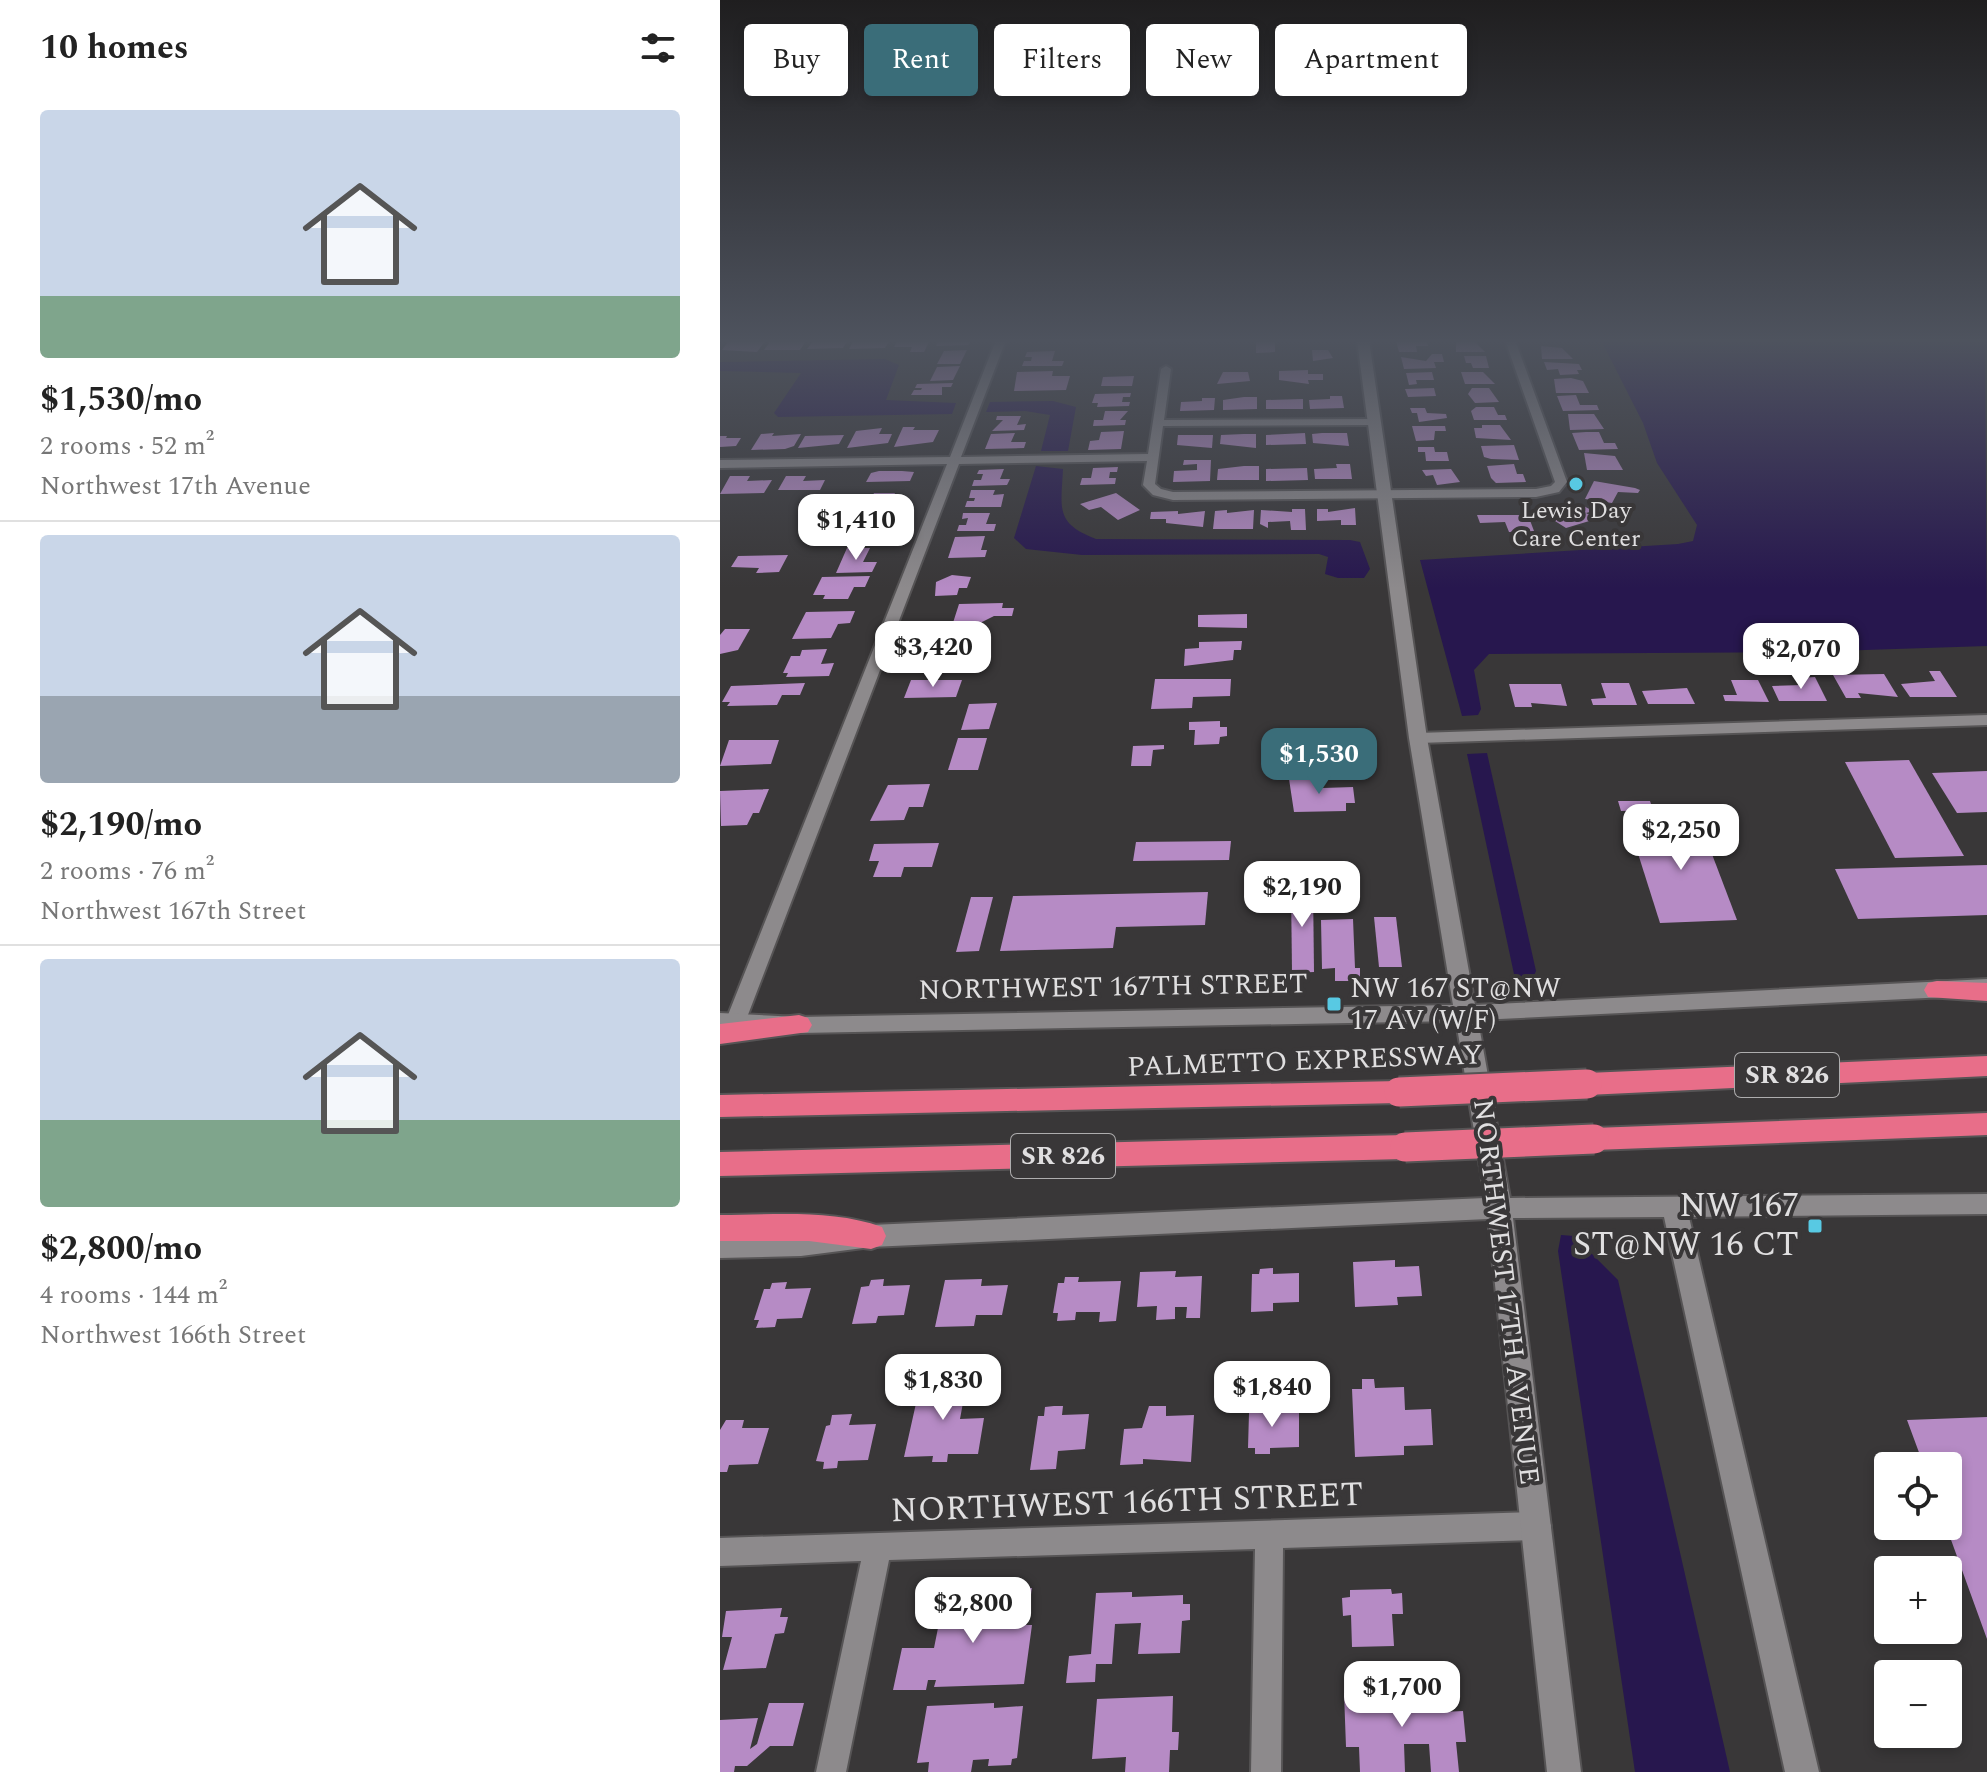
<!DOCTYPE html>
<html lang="en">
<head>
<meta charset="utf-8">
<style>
  :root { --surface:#fff; --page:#f6f6f6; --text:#222; --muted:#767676; --line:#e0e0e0; --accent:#3a6d79 }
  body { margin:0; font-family:Spectral,serif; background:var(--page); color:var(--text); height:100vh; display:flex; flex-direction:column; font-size:30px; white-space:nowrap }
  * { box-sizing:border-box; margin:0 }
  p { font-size:26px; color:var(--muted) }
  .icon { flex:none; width:44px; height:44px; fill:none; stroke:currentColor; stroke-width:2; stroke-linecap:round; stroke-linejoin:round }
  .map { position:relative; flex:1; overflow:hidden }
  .side { display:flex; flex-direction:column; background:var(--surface); width:720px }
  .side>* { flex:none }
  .guide { position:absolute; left:24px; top:24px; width:760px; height:72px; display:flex; gap:16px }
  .tools { position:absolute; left:1154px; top:1452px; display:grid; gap:16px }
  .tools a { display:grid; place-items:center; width:88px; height:88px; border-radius:8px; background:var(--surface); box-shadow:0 4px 12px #0003; font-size:40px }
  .price { position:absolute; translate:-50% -68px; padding:0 18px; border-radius:16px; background:#fff; color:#222; font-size:26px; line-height:52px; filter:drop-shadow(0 2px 4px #0008) }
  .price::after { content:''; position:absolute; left:50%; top:48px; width:24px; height:18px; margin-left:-12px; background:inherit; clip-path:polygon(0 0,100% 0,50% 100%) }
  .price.selected { background:var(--accent); color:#fff }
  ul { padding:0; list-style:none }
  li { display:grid; align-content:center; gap:16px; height:424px; padding:0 40px }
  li+li { border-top:2px solid var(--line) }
  li span { display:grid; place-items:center; height:248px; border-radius:8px; color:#555 }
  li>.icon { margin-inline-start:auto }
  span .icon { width:144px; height:144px; fill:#fffc; stroke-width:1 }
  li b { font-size:34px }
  h2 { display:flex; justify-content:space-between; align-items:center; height:96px; padding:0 40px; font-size:34px }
  .pill { padding:0 28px; border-radius:8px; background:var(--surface); box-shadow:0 4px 12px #0003; font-size:28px; line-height:72px }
  .pill.selected { background:var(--accent); color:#fff }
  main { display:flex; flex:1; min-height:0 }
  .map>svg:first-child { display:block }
  .water { fill:#27174e }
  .building { fill:#b68bc5 }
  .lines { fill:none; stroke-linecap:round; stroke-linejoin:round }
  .minor-casing { stroke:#565455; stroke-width:4 }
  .tertiary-casing { stroke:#565455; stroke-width:4 }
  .motorway-casing { stroke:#565455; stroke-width:4 }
  .minor { fill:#8d8a8c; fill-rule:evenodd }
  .tertiary { fill:#8d8a8c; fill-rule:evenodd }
  .motorway { fill:#e86e89; fill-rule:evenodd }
  .motorway-bridge-casing { stroke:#565455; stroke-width:33; stroke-linecap:butt }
  .motorway-bridge { stroke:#e86e89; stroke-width:29 }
  .poi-dot { fill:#58c9e3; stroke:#393738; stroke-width:3 }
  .labels { text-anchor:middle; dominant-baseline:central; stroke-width:8; stroke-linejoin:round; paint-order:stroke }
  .far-poi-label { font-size:24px; fill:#e0dfe0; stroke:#393738 }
  .shield { fill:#393738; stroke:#aeadae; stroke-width:2 }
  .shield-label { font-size:26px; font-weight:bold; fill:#e0dfe0 }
  .street-label { font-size:28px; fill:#e0dfe0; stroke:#393738 }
  .poi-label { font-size:28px; fill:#e0dfe0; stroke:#393738; text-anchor:start }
  .near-poi-label { font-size:34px; fill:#e0dfe0; stroke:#393738; text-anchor:end }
  .near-street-label { font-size:34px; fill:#e0dfe0; stroke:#393738 }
</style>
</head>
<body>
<main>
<section class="side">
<h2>10 homes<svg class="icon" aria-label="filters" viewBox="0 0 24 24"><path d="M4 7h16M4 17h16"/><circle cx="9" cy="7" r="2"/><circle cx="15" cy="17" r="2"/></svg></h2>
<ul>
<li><span style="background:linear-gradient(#c9d6e8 75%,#7fa58c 0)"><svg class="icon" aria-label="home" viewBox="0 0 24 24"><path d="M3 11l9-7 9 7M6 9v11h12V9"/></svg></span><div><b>$1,530/mo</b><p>2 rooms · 52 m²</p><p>Northwest 17th Avenue</p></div></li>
<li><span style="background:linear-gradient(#c9d6e8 65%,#9aa5b1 0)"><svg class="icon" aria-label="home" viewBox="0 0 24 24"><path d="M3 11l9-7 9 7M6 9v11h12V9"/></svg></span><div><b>$2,190/mo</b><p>2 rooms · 76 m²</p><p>Northwest 167th Street</p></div></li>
<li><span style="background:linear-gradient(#c9d6e8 65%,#7fa58c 0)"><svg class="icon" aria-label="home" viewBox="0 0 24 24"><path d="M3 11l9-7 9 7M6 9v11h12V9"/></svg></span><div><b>$2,800/mo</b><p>4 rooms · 144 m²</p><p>Northwest 166th Street</p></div></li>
</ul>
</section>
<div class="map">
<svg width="1267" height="1772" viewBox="0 0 1267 1772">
  <rect width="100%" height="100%" fill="#393738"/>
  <!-- water -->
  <g class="water">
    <path d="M881,340H1265L1267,646L1084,652L769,654L754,670L761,709L758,715L742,716L700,560L958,544L973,541L977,525L937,463L923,423Z"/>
    <path d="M165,359L179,365L166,400L236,403L232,414L58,417L54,413L81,373L0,371V362Z"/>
    <path d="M333,401L356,407L348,451H321L330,415L305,411L266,412L270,402Z"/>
    <path d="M316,466L343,469C341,509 335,523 376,539L630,540L640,542L650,569L644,578H618L605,574L608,557L599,554L362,555L306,549L294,538Z"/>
    <path d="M767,753L816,971L808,989L797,988L747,754Z"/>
    <path d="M841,1235L854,1236L898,1280L1010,1772H915L838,1251Z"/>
  </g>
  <!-- building -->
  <g class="building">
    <path d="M128,340L123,348L87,349L93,341Z"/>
    <path d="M134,340L146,341L170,340L165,348L129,349Z"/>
    <path d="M178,340H210L204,352H190L192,347H174Z"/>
    <path d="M219,340H251L248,345L216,346Z"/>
    <path d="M536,340H555V352L536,353Z"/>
    <path d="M707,340L708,346H696L697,352H679L676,341Z"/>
    <path d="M45,341L37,352L2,350L8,342Z"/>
    <path d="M86,341L80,350H44L50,342Z"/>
    <path d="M736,341H754L765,352H736Z"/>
    <path d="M821,346L842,348L853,359H822Z"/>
    <path d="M247,350L240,364H217L224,351Z"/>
    <path d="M592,350H608L613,358L593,361Z"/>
    <path d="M335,351L332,361H344L342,366H302L304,361H311L312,357H305L307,352Z"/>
    <path d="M712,354H722L724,362H714L716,368L684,369L681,357L706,361Z"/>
    <path d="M744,356H766L769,368H753L751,363H746Z"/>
    <path d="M824,362L859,364L862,370H857L859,374L840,375L838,369L827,370Z"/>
    <path d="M240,366L233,380L210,381L217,367Z"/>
    <path d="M588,370V374H603V380H588L589,384L559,380V371Z"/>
    <path d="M333,371L332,376H350L346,390L294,391L297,372Z"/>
    <path d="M503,372H528L530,381L497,384Z"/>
    <path d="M712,372L714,380H696L697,384L689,385L686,373Z"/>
    <path d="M741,372H763L775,384H745Z"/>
    <path d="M414,376L412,386H381L383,377Z"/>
    <path d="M851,378L863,381L869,393H836L834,379Z"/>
    <path d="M233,383L231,387H222V395H191L194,390H201L202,388H195L197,384Z"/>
    <path d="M714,388L716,396L688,397L685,389Z"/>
    <path d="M752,388H769L779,402L755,403L748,394Z"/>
    <path d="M411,393L410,397H403L402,402H410L409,406L377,407L378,403H372L375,394Z"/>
    <path d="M856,395L860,405H877L879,410L843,411L837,396Z"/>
    <path d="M610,396H622L624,408L590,409L589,400L610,399Z"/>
    <path d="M524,397H537V409L503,410V400Z"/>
    <path d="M482,398H495L494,410L460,411L461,402L482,401Z"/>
    <path d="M583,399V409H546V400Z"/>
    <path d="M756,407H774L778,415H785L787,420H754L751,411Z"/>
    <path d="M690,408H705L707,413L726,414L727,418L699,422L697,413H692Z"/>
    <path d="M385,411H408L400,420H406L405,425L373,426L374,420H383Z"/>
    <path d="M848,414H874L884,429L850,430Z"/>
    <path d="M277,416H301L297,425L306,424L304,430L272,431L283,420H276Z"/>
    <path d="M762,425H780L791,440L756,438L754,428H762Z"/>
    <path d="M692,426H725L726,431H715L714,440L696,441Z"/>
    <path d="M183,427H195L193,430H219L213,442L174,447Z"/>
    <path d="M162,428L159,434H172L168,443L127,448L136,431Z"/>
    <path d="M404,431L401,449L368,450L370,441L379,440L381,432Z"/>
    <path d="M866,432H879L884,443H895L898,449L859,450L852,433Z"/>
    <path d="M54,433L52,436L81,434L74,446L65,449L31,450L41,434Z"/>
    <path d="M295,433L291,442H306L304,448L265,449L271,434Z"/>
    <path d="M585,433L586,444L546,445V435Z"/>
    <path d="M602,433H627L629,446L593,443L592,434Z"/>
    <path d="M524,434H536V448L500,444L501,435Z"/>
    <path d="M124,435L119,444L78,448L85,436Z"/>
    <path d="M458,435H493L492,448L457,445Z"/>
    <path d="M0,436H7L6,438H21L16,446L0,447Z"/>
    <path d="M794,445L799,460L771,459L764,457L761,446Z"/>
    <path d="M698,447H714L715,452H727L729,461H706L705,452H698Z"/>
    <path d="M864,453L895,456L903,470H867Z"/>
    <path d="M464,460H491L490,481L453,482L454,471L477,470V464L463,465Z"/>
    <path d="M616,464H630L632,479H595L594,469L617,468Z"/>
    <path d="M794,464L797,474H803L806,482L776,483L771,478L767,466Z"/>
    <path d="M524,466H539V480H497L498,469Z"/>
    <path d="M398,467L397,472H390L389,478H396L395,484L360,485L362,478H371L373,468Z"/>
    <path d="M587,468L588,480L546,481V469Z"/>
    <path d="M284,469L280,479H290L287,485L252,486L254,480H261L263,474H257L259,470Z"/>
    <path d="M731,469L740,482L717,485L713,475L706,476L702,470Z"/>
    <path d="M159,471H182L194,472L190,481L146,482L151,473Z"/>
    <path d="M10,476H30L27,481L52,480L44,493L0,494Z"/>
    <path d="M66,476H86L83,481L105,480L100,490H58Z"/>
    <path d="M874,481L915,488L920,490L918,493L898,492L892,503L865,499Z"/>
    <path d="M251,490H275L273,495L284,494L281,507H245L247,501H254L255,498H249Z"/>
    <path d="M154,493H175L170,505H181L177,513L135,514L142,499H151Z"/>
    <path d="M396,493L420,510L398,520L381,507L369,510L360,504Z"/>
    <path d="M860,504L873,511L866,513L876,519L846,528L824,514Z"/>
    <path d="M635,508L636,525H621V520L597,521V509H608V512Z"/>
    <path d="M572,509H585L586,530H571L570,521L548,522V528L540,524L541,510L572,512Z"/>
    <path d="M507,510V513L534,510L533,529H493L495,511Z"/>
    <path d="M458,511V514L485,511L483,527L446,523V519H430L431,512Z"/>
    <path d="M243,513H270L266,524H276L274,531H237L239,525H246L248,518L242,519Z"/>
    <path d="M757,515H808L814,531L789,532L785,522L760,523Z"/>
    <path d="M163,518L157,533L168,532L164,542L130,543L133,536H123L130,523Z"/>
    <path d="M265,536L261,550H267L265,557L228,558L235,537Z"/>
    <path d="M127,548H150L143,562H157L152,572L116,573Z"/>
    <path d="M68,555L59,572L36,573L39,568L11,567L18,556Z"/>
    <path d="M232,575L251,577L247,588H239L237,595L215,596L216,582Z"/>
    <path d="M150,576L145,587H134L128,599H103L105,595H93L102,577Z"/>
    <path d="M283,603L282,608H294L292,616H274L260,623L258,629H231L239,604Z"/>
    <path d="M135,611L130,623L118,624L111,638L72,639L86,612Z"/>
    <path d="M527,614V628L478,627V615Z"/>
    <path d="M5,629H30L18,650L0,654V635Z"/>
    <path d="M216,641H252L244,668L216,669L221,652H212Z"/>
    <path d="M522,641L521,650H514L513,660L464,666L465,649L479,648V642Z"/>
    <path d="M107,649L101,664L114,663L109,676L66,677L68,673H63L71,656H80L82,650Z"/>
    <path d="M1209,671H1220L1237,697H1190L1181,684L1215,681Z"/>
    <path d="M1164,674L1178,697L1138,693L1141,698H1126L1113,675Z"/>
    <path d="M1095,677L1107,701H1059L1052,686L1082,685L1078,678Z"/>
    <path d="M435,679H511L510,696L473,697L472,708L431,709Z"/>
    <path d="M191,680H242L236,697L184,698Z"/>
    <path d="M1011,680H1038L1049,702L1005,701L1003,695H1017Z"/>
    <path d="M85,683L80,695H62L57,705L7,706L10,702H2L11,686Z"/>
    <path d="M881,683H909L917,705H873L871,699L886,698Z"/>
    <path d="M789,684H841L847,706L811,703L812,707H795Z"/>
    <path d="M967,688L975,704H928L922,691Z"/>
    <path d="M277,703L269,729L241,730L249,704Z"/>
    <path d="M500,721V727H507V736L500,737L499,744L474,745L475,730H469V722Z"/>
    <path d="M238,738H267L258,770H228Z"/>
    <path d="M9,740H59L51,764L0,766Z"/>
    <path d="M444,745V749L433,750L431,766H411L413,746Z"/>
    <path d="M1189,760L1244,856L1175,858L1125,762Z"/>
    <path d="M1267,771V812L1237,813L1212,773Z"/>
    <path d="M569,779H602L603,788L633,787L635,803H626V811L574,812Z"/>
    <path d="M210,784L203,807H189L184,820L150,821L168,785Z"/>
    <path d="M49,789L39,813H33L27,825L1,826L0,791Z"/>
    <path d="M898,801H930L933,810L901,811Z"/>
    <path d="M979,820L1017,920L940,923L908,822Z"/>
    <path d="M511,841L509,860L413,861L416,842Z"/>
    <path d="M219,843L212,867H184L181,877H153L159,861H149L154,844Z"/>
    <path d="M1267,865V915L1138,919L1115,869Z"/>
    <path d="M571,886H593L594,972L572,973Z"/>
    <path d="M488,892L485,925L396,927L393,948L280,951L293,896Z"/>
    <path d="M251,897H273L259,951L236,952Z"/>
    <path d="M654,917H676L682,967H659Z"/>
    <path d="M633,919L635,968H640V981H615V968L602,969L601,920Z"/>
    <path d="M675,1260V1267L699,1266L702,1296L677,1297L678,1305L635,1307L633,1262Z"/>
    <path d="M553,1268V1274L579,1273V1302L553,1303V1311L531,1312L532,1274H539L540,1269Z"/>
    <path d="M456,1271L455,1277L482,1276L480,1318H466L467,1307H455V1319L436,1320L437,1306L417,1307L420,1272Z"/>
    <path d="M345,1277H359L358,1282L401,1281L396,1321L379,1322L380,1312H356L355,1320L337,1321L338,1313H333L338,1283H344Z"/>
    <path d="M164,1279L163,1286L190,1285L184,1315L158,1316L156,1323L132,1324L141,1287L149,1286L151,1280Z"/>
    <path d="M262,1279L261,1286L288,1285L282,1315H256L254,1326L215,1327L225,1280Z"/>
    <path d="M67,1282L65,1289L91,1288L82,1318L57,1319L55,1327L36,1328L39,1320H34L44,1289H50L52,1283Z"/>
    <path d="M230,1370H249L240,1419L264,1418L258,1454H228L227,1462H212L213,1456L184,1457L199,1390H208L210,1381H228Z"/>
    <path d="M642,1379H654L655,1388L684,1387L685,1410L711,1409L713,1445L684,1446V1455L635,1457L632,1389H642Z"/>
    <path d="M534,1403H551V1412L579,1411V1447L550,1448V1454H535V1448H528L529,1413H533Z"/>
    <path d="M334,1406H343L342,1415L369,1414L365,1449L338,1451L336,1469L310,1470L318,1416H324L325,1407Z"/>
    <path d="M429,1406H446V1416L474,1415L471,1462L423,1459V1464L400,1465L404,1429L422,1428Z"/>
    <path d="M132,1414L129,1425L156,1424L148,1460L118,1461L117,1468L103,1469L104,1462L96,1461L106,1426L110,1425L112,1415Z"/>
    <path d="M1267,1417V1639L1226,1526L1228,1466H1204L1187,1420Z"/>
    <path d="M6,1420H24L22,1428H49L38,1464L9,1465L7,1472H0V1430Z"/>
    <path d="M312,1588L306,1625H312L304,1684L214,1687L216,1680H208L206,1690H173L182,1648H214L223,1603H268L270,1589Z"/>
    <path d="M671,1589L672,1594L682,1593L683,1614H672L674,1646L632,1647L631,1615L623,1616L622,1598L630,1597V1590Z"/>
    <path d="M412,1592V1597L463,1595V1604H470V1620L462,1621L460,1653L418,1654L421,1623L395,1624L392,1664H376L375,1682L346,1683L349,1656L371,1654L376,1593Z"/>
    <path d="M62,1608L60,1617H68L64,1633L55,1634L46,1668L3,1670L12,1637H2L6,1611Z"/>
    <path d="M720,1690L722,1712L743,1711L746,1742H736L739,1772H711L709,1744H684L685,1772H640L639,1747H626L624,1693Z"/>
    <path d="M453,1696L452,1732H459L458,1750H450L449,1772H405L406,1757L372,1759L377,1699Z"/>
    <path d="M49,1703H84L73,1746H50L27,1766H15L14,1772H0V1720L38,1718L30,1749L37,1744Z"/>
    <path d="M274,1703V1708L303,1706L297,1758L292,1759L291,1765L268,1766L269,1759L253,1760L251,1772H208L209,1762L197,1763L207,1706Z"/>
  </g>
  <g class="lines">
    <defs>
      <g id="minor">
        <path d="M276,340H286L241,457L428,454L441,369L446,366L451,369L444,420L654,419L660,422L654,425L443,426L435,484L441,489L453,492L816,489L831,486L835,482L785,340H795L847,482L839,492L816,497L453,500L433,495L423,485L427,461L239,464L26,1020L23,1025H9L6,1020L227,464L0,468V460L230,457Z"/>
        <path d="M1267,715V725L698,743L690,738L698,733Z"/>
        <path d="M817,1512L827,1516L831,1526L827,1536L817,1540L563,1548L561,1772H531L535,1549L169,1560L126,1772H96L141,1561L0,1566V1538Z"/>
      </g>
      <path id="tertiary" d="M637,340H649L707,738L755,1005L1267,979V995L758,1020L790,1198L1267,1194V1214L969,1217L1099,1772H1065L944,1217L793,1218L861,1772H827L768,1219L151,1247L81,1256L0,1258V1236L81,1234L151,1225L765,1198L736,1021L79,1033L0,1029V1013L79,1017L733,1005L689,738Z"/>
      <g id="motorway">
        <path d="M1217,981L1267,983V1001L1208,997L1204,990L1208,983Z"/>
        <path d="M79,1015L88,1018L92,1025L88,1032L0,1044V1024Z"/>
        <path d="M1267,1056V1076L867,1095L857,1091L853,1084L857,1077L867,1073Z"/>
        <path d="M679,1081L689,1084L693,1092L689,1100L679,1103L0,1117V1095Z"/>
        <path d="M1267,1113V1135L874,1150L864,1147L860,1139L864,1131L874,1128Z"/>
        <path d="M685,1135L695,1139L700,1147L695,1155L685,1159L0,1176V1152Z"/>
        <path d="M0,1215C52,1215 112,1209 162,1227L166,1236L162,1245L151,1249L89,1241H0Z"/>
      </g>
    </defs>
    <!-- minor casing -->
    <use href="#minor" class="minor-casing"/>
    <!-- tertiary casing -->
    <use href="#tertiary" class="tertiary-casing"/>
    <!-- motorway casing -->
    <use href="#motorway" class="motorway-casing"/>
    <!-- minor -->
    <use href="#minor" class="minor"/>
    <!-- tertiary -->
    <use href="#tertiary" class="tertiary"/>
    <!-- motorway -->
    <use href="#motorway" class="motorway"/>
    <defs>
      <g id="motorway-bridge">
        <path d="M679,1092L867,1084"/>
        <path d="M685,1147L874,1139"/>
      </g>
    </defs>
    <!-- motorway-bridge casing -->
    <use href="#motorway-bridge" class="motorway-bridge-casing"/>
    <!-- motorway-bridge -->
    <use href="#motorway-bridge" class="motorway-bridge"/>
  </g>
  <!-- sky -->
  <linearGradient id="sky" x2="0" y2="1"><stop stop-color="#1f1e1f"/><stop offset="0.58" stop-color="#4e535e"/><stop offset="1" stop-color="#4e535e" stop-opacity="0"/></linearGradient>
  <rect width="1267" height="588" fill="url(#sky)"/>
  <!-- markers -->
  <g class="poi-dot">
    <circle cx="856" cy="484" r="8"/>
    <rect x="606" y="996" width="16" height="16" rx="4"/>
    <rect x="1087" y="1218" width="16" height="16" rx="4"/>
  </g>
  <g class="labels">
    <!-- far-poi labels -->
    <g class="far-poi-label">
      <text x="856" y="511">Lewis Day<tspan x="856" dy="28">Care Center</tspan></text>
    </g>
    <!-- shield labels -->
    <g class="shield">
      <rect x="1015" y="1053" width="104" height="44" rx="6"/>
      <rect x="291" y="1134" width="104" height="44" rx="6"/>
    </g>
    <g class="shield-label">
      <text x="1067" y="1075">SR 826</text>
      <text x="343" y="1156">SR 826</text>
    </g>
    <!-- street labels -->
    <g class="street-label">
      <text transform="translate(393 987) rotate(-1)">NORTHWEST 167TH STREET</text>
      <text transform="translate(585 1061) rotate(-2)">PALMETTO EXPRESSWAY</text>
      <text transform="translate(786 1292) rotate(83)">NORTHWEST 17TH AVENUE</text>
    </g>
    <!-- poi labels -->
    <g class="poi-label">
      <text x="630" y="988">NW 167 ST@NW<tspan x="630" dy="32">17 AV (W/F)</tspan></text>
    </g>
    <!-- near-poi labels -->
    <g class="near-poi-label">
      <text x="1079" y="1206">NW 167<tspan x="1079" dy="39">ST@NW 16 CT</tspan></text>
    </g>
    <!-- near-street labels -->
    <g class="near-street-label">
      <text transform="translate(407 1503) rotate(-2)">NORTHWEST 166TH STREET</text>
    </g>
  </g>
</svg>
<div class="tools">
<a><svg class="icon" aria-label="locate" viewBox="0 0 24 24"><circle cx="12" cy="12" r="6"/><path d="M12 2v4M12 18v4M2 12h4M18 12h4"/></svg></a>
<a>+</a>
<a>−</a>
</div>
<b class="price" style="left:136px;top:562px">$1,410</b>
<b class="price" style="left:213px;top:689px">$3,420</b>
<b class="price" style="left:1081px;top:691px">$2,070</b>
<b class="price selected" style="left:599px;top:796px">$1,530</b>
<b class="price" style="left:961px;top:872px">$2,250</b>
<b class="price" style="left:582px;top:929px">$2,190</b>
<b class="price" style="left:223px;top:1422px">$1,830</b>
<b class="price" style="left:552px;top:1429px">$1,840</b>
<b class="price" style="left:253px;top:1645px">$2,800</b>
<b class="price" style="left:682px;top:1729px">$1,700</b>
<div class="guide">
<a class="pill">Buy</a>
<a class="pill selected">Rent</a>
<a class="pill">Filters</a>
<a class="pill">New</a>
<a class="pill">Apartment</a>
</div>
</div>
</main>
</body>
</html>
